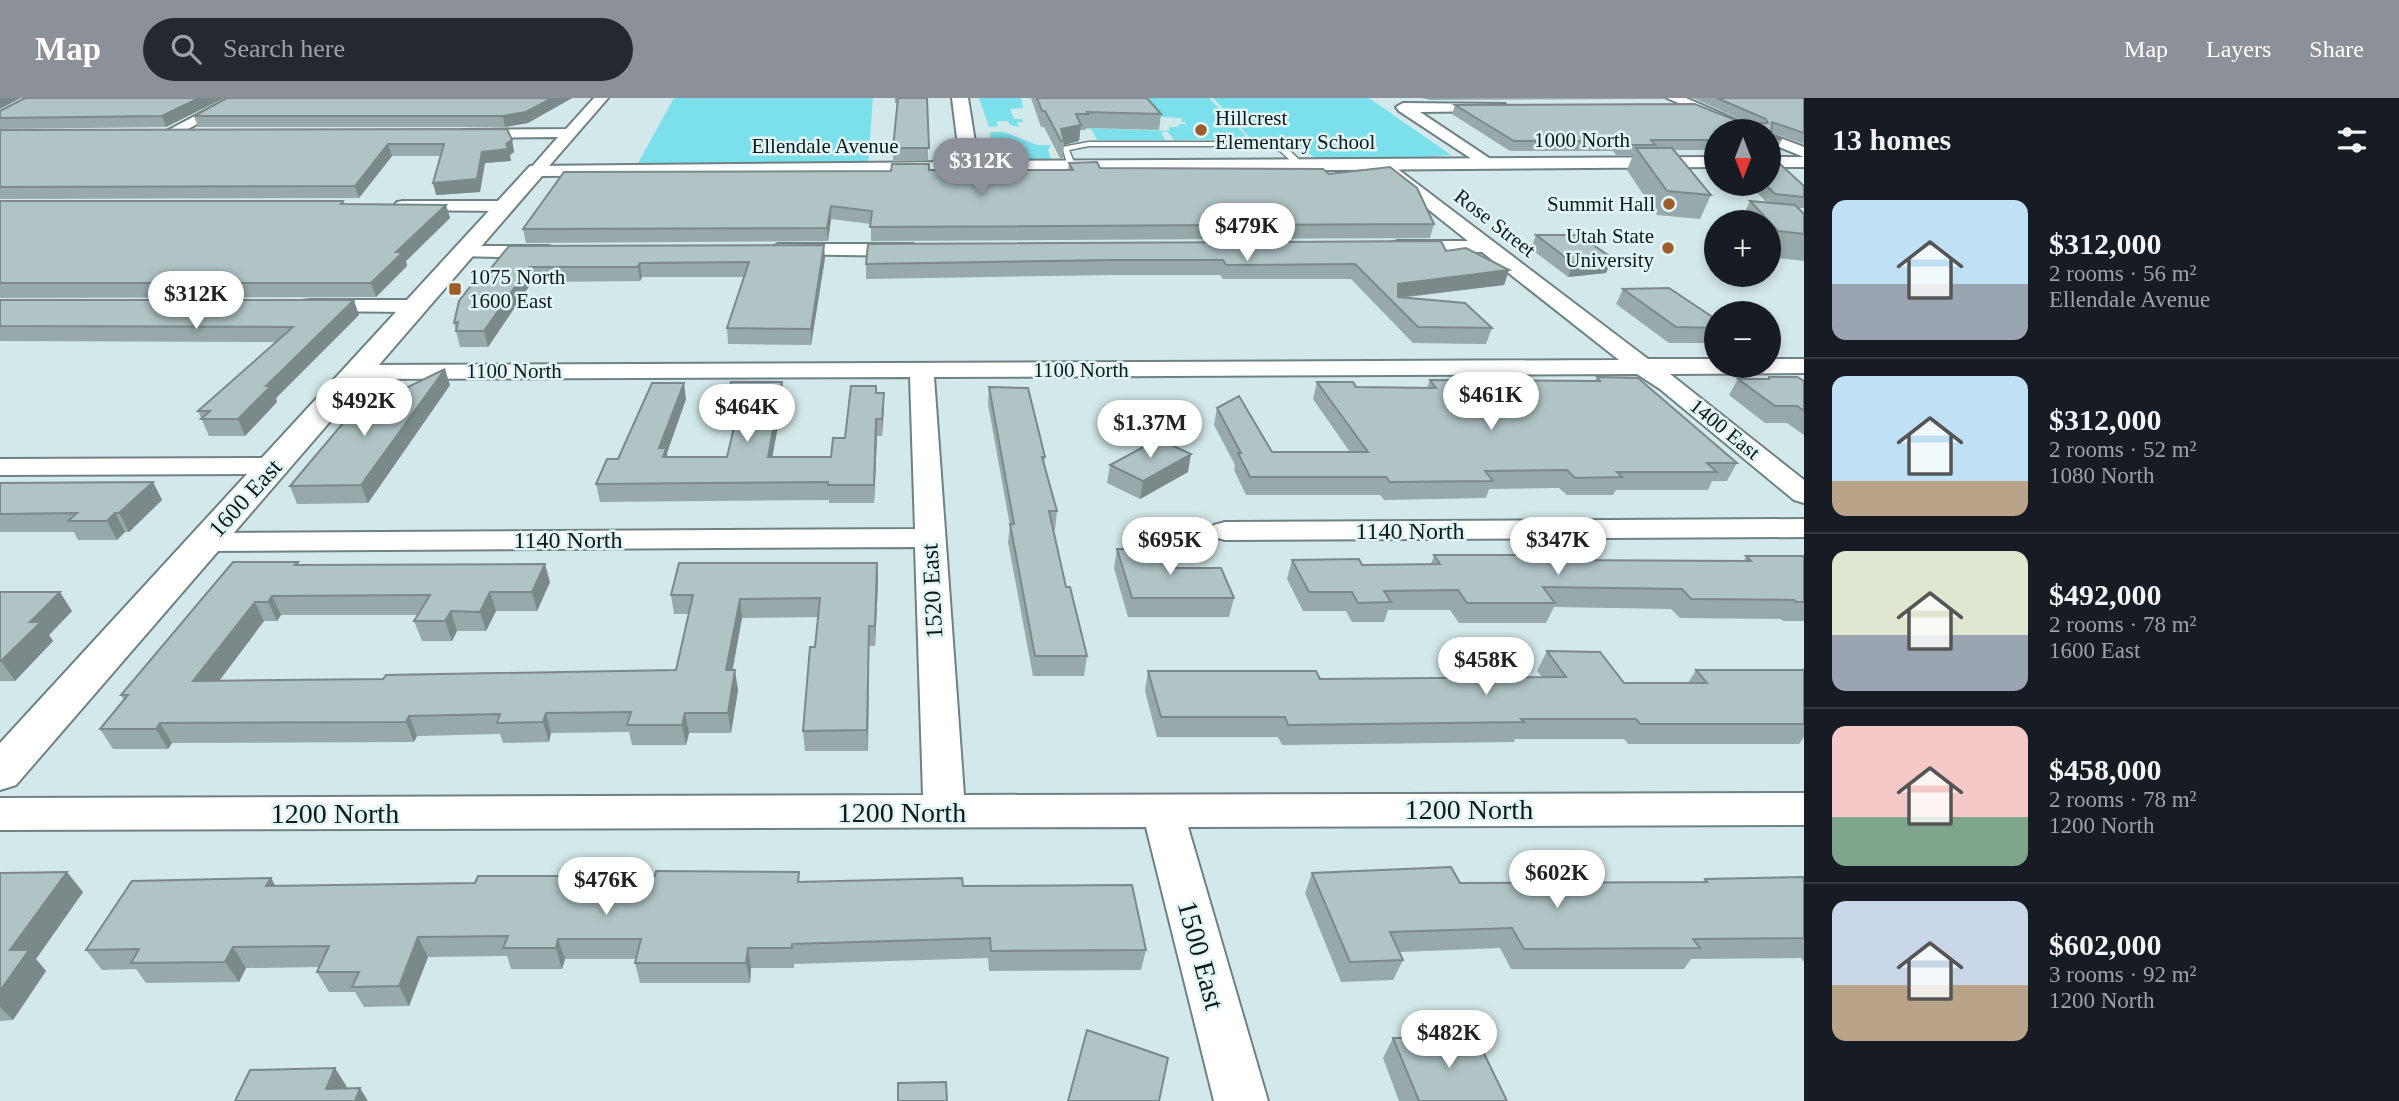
<!DOCTYPE html>
<html lang="en">
<head>
<meta charset="utf-8">
<style>
  :root { --surface:#171b24; --page:#242831; --text:#f1f3f6; --muted:#9ea1a6; --line:#363941; --accent:#8c9099 }
  body { margin:0; font-family:Georgia,serif; background:var(--page); color:var(--text); height:100vh; display:flex; flex-direction:column; font-size:26px; white-space:nowrap }
  * { box-sizing:border-box; margin:0 }
  p { font-size:23px; color:var(--muted) }
  .icon { flex:none; width:38px; height:38px; fill:none; stroke:currentColor; stroke-width:2; stroke-linecap:round; stroke-linejoin:round }
  .map { position:relative; flex:1; overflow:hidden }
  .details { display:flex; flex-direction:column; background:var(--surface); width:595px }
  .details>* { flex:none }
  .needle { width:46px; rotate:180deg }
  .buttons { position:absolute; left:1704px; top:21px; display:grid; gap:14px }
  .buttons a { display:grid; place-items:center; width:77px; height:77px; border-radius:50%; background:var(--surface); box-shadow:0 4px 10px #0003; font-size:35px }
  .price { position:absolute; translate:-50% -60px; padding:0 16px; border-radius:24px; background:#fff; color:#222; font-size:23px; line-height:46px; filter:drop-shadow(0 2px 4px #0008) }
  .price::after { content:''; position:absolute; left:50%; top:42px; width:21px; height:16px; margin-left:-10px; background:inherit; clip-path:polygon(0 0,100% 0,50% 100%) }
  .price.selected { background:var(--accent); color:#fff }
  ul { padding:0; list-style:none }
  li { display:flex; align-items:center; gap:21px; height:175px; padding:0 28px }
  li+li { border-top:2px solid var(--line) }
  li span { display:grid; place-items:center; flex:none; width:196px; height:140px; border-radius:14px; color:#555 }
  li>.icon { margin-inline-start:auto }
  span .icon { width:84px; height:84px; fill:#fffc; stroke-width:1 }
  li b { font-size:30px }
  h2 { display:flex; justify-content:space-between; align-items:center; height:84px; padding:0 28px; font-size:30px }
  header { display:flex; align-items:center; gap:42px; box-sizing:border-box; height:98px; padding:0 35px; background:var(--accent); color:#fff }
  header strong { font-size:33px }
  nav { display:flex; gap:38px; margin-inline-start:auto; font-size:24px }
  .search { width:490px; height:63px; background:var(--page); display:flex; align-items:center; gap:18px; box-sizing:border-box; padding:0 24px; border-radius:38px; color:var(--muted); font-size:26px }
  main { display:flex; flex:1; min-height:0 }
  .map>svg:first-child { display:block }
  .green { fill:#7be0eb }
  .lines { fill:none; stroke-linecap:round; stroke-linejoin:round }
  .lane-casing { stroke:#6e8183; stroke-width:3 }
  .street-casing { stroke:#6e8183; stroke-width:4 }
  .secondary-casing { stroke:#6e8183; stroke-width:4 }
  .lane { fill:#fff; fill-rule:evenodd }
  .street { fill:#fff; fill-rule:evenodd }
  .secondary { fill:#fff; fill-rule:evenodd }
  .wall { fill:#97a9aa }
  .shaded-wall { fill:#7b898b }
  .building { fill:#b0c4c6; stroke:#7b898b; stroke-width:2 }
  .poi-dot { fill:#9e5c2a; stroke:#e0f5f7; stroke-width:2.5 }
  .labels { text-anchor:middle; dominant-baseline:central; stroke-width:5; stroke-linejoin:round; paint-order:stroke }
  .far-poi-label { font-size:21px; fill:#12191a; stroke:#e0f5f7; text-anchor:start }
  .far-street-label { font-size:21px; fill:#12191a; stroke:#e0f5f7 }
  .street-label { font-size:24px; fill:#12191a; stroke:#e0f5f7 }
  .near-street-label { font-size:28px; fill:#12191a; stroke:#e0f5f7 }
</style>
</head>
<body>
<header>
<strong>Map</strong>
<div class="search"><svg class="icon" aria-label="search" viewBox="0 0 24 24"><circle cx="10" cy="10" r="6"/><path d="M15 15l6 6"/></svg>Search here</div>
<nav><a>Map</a><a>Layers</a><a>Share</a></nav>
</header>
<main>
<div class="map">
<svg width="1804" height="1003" viewBox="0 0 1804 1003">
  <rect width="100%" height="100%" fill="#d3e8ea"/>
  <!-- green -->
  <g class="green">
    <path d="M674,0H873L868,65H638Z"/>
    <path d="M979,0H1021L1023,10L1010,11L1014,21H1022L1023,24H1017L1019,29L1010,27L1008,23H997L998,28L989,29Z"/>
    <path d="M1137,0H1209L1249,41L1174,42L1168,34H1161L1165,42H1097L1092,32L1085,30L1169,33V29H1179L1178,26H1185L1188,33L1183,17L1185,24H1181L1182,20L1077,15Z"/>
    <path d="M1213,0H1369L1451,57L1398,62L1317,63L1306,52L1294,47L1251,41Z"/>
    <path d="M990,34H1004L1037,47H1051L1048,52L1052,63H1013L1007,58L992,57Z"/>
  </g>
  <g class="lines">
    <defs>
      <path id="lane" d="M1089,44H1266L1286,49L1307,69L1300,71L1280,53L1266,48H1089L1069,52L1076,69L1069,71L1062,49Z"/>
      <g id="street">
        <path d="M229,0H246L171,40H161L159,37Z"/>
        <path d="M594,0H608L543,75H531L529,72L558,39L464,40L457,36L464,32L566,31Z"/>
        <path d="M1667,0H1686L1761,33H1742Z"/>
        <path d="M1403,5L1505,6V12L1500,13L1420,14L1498,66L1496,69H1484L1399,13L1396,9Z"/>
        <path d="M1769,36L1804,49V59L1769,45Z"/>
        <path d="M1385,64L1391,66L1648,261H1717V268H1769V261H1804V275L1670,276L1804,382V405L1794,402L1660,291L1637,276L934,279L964,697L1804,695V727L1188,729L1268,1003H1214L1146,729L0,732V700L923,697L915,449L206,453L195,451L191,444L195,437L206,435L915,431L910,279L359,281L350,279L347,274L350,269L359,267L1619,262L1482,154L1391,153L1388,149L1391,145L1398,143H1468L1379,72L1377,69Z"/>
        <path d="M403,103H505L514,108L505,113L397,112L394,108L397,104Z"/>
        <path d="M778,146H913L923,152L913,158L771,156L768,152Z"/>
        <path d="M464,148H549L559,154L549,160L457,158L454,154Z"/>
        <path d="M310,202H416L424,203L427,208L424,213L416,214L302,213L299,208L302,203Z"/>
        <path d="M273,360L283,362L287,368L283,374L273,376L0,377V361Z"/>
        <path d="M1804,421V439L1225,442L1214,439L1210,433L1214,427L1225,424Z"/>
      </g>
      <g id="secondary">
        <path d="M952,0H968L978,63L1717,59V69L542,78L16,687L0,692V645L530,68L960,64Z"/>
        <rect x="1769" y="59" width="35" height="10"/>
      </g>
    </defs>
    <!-- lane casing -->
    <use href="#lane" class="lane-casing"/>
    <!-- street casing -->
    <use href="#street" class="street-casing"/>
    <!-- secondary casing -->
    <use href="#secondary" class="secondary-casing"/>
    <!-- lane -->
    <use href="#lane" class="lane"/>
    <!-- street -->
    <use href="#street" class="street"/>
    <!-- secondary -->
    <use href="#secondary" class="secondary"/>
  </g>
  <!-- wall -->
  <g class="wall">
    <path d="M224,0L166,29L0,31V13Z"/>
    <path d="M572,0L528,25L505,29H198L194,18Z"/>
    <path d="M895,0H927L928,62H893V50L897,5H895Z"/>
    <path d="M1031,0H1147L1161,16L1159,32L1086,30V32H1080L1079,43L1064,47L1063,60H1060L1044,29H1041Z"/>
    <path d="M1422,0H1666L1665,1L1430,2Z"/>
    <path d="M1693,0H1804V46L1772,35L1771,37L1782,41L1777,51H1769V33H1717V52H1674L1711,97L1700,121L1657,117L1627,72L1633,57H1616L1613,53H1510L1452,16L1455,7L1751,26Z"/>
    <path d="M0,32L512,42L514,54L510,57L511,63L485,65L480,94L436,97L441,58H392L359,100L0,101Z"/>
    <path d="M1069,65L1434,126L1430,140L871,143V126L831,121L828,143L526,145L523,131L891,73L1068,72Z"/>
    <path d="M1749,86H1769L1804,88V110H1798L1804,116V163L1769,159V124H1740L1750,103L1767,105Z"/>
    <path d="M0,103H343L345,106L446,107L450,120L406,163L407,168L376,199L0,200Z"/>
    <path d="M1536,137L1612,160L1606,175L1568,179L1531,151Z"/>
    <path d="M509,148L825,160L811,247L728,246L727,230L744,179H642L640,183L532,184L488,249H460L454,225L487,175Z"/>
    <path d="M1446,153L1509,172L1504,187L1400,200L1492,230L1486,246L1413,245L1351,181H1223L1220,177H1111L866,181V166Z"/>
    <path d="M1623,191L1717,222V245H1669L1616,206Z"/>
    <path d="M0,202L359,217L276,300L277,304L245,338H209L198,313L276,244L0,243Z"/>
    <path d="M1597,279L1737,365L1727,383H1712L1708,392H1616L1613,397H1567L1559,390L1489,391L1486,400L1384,402L1380,397H1246L1234,372L1235,367L1214,327L1217,310L1272,354H1350L1313,301L1317,284L1356,289L1427,290L1430,282L1595,283Z"/>
    <path d="M1769,279L1804,283V337L1787,325H1765L1729,297L1738,281H1767Z"/>
    <path d="M782,284L783,301L772,359H831L845,340L876,288L877,295H884L882,338H877L874,405H829V402L600,404L596,386L618,361L686,301L667,355V359H727L735,325H727L725,308Z"/>
    <path d="M450,287L368,405L297,406L290,388Z"/>
    <path d="M989,289L1045,359L1044,367L1057,413L1055,432H1053L1066,489L1087,558L1084,578H1033L1008,444L1010,428L988,306Z"/>
    <path d="M1110,367L1188,374L1140,401L1107,385Z"/>
    <path d="M153,384L162,402L129,434H125L117,442H78L74,434H0V385Z"/>
    <path d="M1117,451L1174,470L1234,500L1229,519H1128L1114,470Z"/>
    <path d="M1434,457L1551,462L1744,463L1746,458H1804V523H1783L1781,521L1680,520L1671,511L1554,509L1546,525H1459L1450,512H1388L1384,524H1352L1346,513H1303L1287,481L1292,462L1362,467L1431,466Z"/>
    <path d="M298,464L299,467L550,484L537,513H496L486,533H457L452,543H422L414,523L418,517H281L277,523H264L219,583L383,581L676,572L689,516H674L671,497L878,484L875,548H869L868,653H805L803,633L818,519L742,520L732,572L738,592L731,635H689L686,647H632L629,634L551,635L549,644L503,645L500,636L417,638L414,644L172,645L168,651H113L100,631L124,602L121,597Z"/>
    <path d="M0,494L72,513L49,537L53,543L15,583H0Z"/>
    <path d="M1547,553L1624,585H1688L1696,572H1804V639L1799,646H1628L1624,641H1515L1514,644L1282,647L1278,639H1157L1145,593L1148,573L1320,581L1542,579L1537,573Z"/>
    <path d="M0,775L83,794L36,861L46,873L13,922L0,923Z"/>
    <path d="M1312,775L1460,785L1703,784L1705,781L1804,779V864L1801,860L1691,861L1684,871H1511L1500,850L1400,854L1403,862L1393,882L1341,884L1305,795Z"/>
    <path d="M271,780L275,788L800,784L963,788L1146,852L1141,872L989,873L988,860L794,866V870H751L750,885H640L635,865L636,861H565L562,871H511L507,858L428,859L409,908L364,909L355,894H329L317,874L320,869L246,870L239,884L146,885L136,871L102,872L86,852Z"/>
    <path d="M1393,940L1507,1003H1399L1383,960Z"/>
  </g>
  <!-- shaded-wall -->
  <g class="shaded-wall">
    <path d="M0,0H21L0,11Z"/>
    <path d="M199,0H224L166,29L162,18Z"/>
    <path d="M552,0H572L528,25L505,29L503,18Z"/>
    <path d="M1081,27L1079,43L1064,47V43L1061,31Z"/>
    <path d="M512,42L514,54L510,57L511,63L485,65L480,94L436,97L433,85L482,54L506,46Z"/>
    <path d="M388,46L392,58L359,100L355,88Z"/>
    <path d="M446,107L450,120L406,163L407,168L376,199L371,185L396,154Z"/>
    <path d="M831,108V121L828,143L827,130Z"/>
    <path d="M824,147L825,160L811,247V231Z"/>
    <path d="M1612,160L1606,175L1568,179L1573,165Z"/>
    <path d="M640,165L642,179L640,183L638,169Z"/>
    <path d="M529,169L532,184L488,249L484,233Z"/>
    <path d="M1509,172L1504,187L1393,200L1398,186Z"/>
    <path d="M354,202L359,217L276,300L277,304L245,338L238,321L266,288Z"/>
    <path d="M445,271L450,287L368,405L361,387Z"/>
    <path d="M782,284L783,301L769,377L768,359Z"/>
    <path d="M684,285L686,301L667,355L669,368L659,350Z"/>
    <path d="M884,295V312L882,338V321Z"/>
    <path d="M876,321L877,338L874,405V387Z"/>
    <path d="M1191,356L1188,374L1140,401L1143,383Z"/>
    <path d="M153,384L162,402L129,434L119,415Z"/>
    <path d="M115,415L125,434L117,442L107,423Z"/>
    <path d="M877,465L878,484L875,548V528Z"/>
    <path d="M545,466L550,484L537,513L532,494Z"/>
    <path d="M60,494L72,513L49,537L53,543L15,583L1,563L30,524Z"/>
    <path d="M490,494L496,513L486,533L480,514Z"/>
    <path d="M272,498L281,517L277,523L268,504Z"/>
    <path d="M740,501L742,520L729,592L726,572Z"/>
    <path d="M255,504L264,523L204,603L193,583Z"/>
    <path d="M451,513L457,533L452,543L445,523Z"/>
    <path d="M869,528V548L868,653L867,632Z"/>
    <path d="M735,572L738,592L731,635L728,615Z"/>
    <path d="M546,615L551,635L549,644L543,624Z"/>
    <path d="M685,615L689,635L686,647L682,627Z"/>
    <path d="M409,618L417,638L414,644L406,624Z"/>
    <path d="M160,625L172,645L168,651L156,631Z"/>
    <path d="M67,774L83,794L36,861L46,873L13,922L0,909V893L10,852Z"/>
    <path d="M271,780L282,800L266,788Z"/>
    <path d="M418,839L428,859L409,908L399,888Z"/>
    <path d="M558,841L565,861L562,871L556,850Z"/>
    <path d="M233,849L246,870L239,884L225,864Z"/>
    <path d="M748,850L751,870L750,885L746,865Z"/>
    <path d="M335,970L347,989L342,1003L326,991Z"/>
    <path d="M360,990L368,1003H355Z"/>
  </g>
  <!-- building -->
  <g class="building">
    <path d="M25,0H199L162,18L0,20V13Z"/>
    <path d="M227,0H552L526,14L503,18H194Z"/>
    <path d="M898,0H927L929,50H893Z"/>
    <path d="M1037,0H1147L1161,16L1087,14L1088,16H1076L1081,27L1061,31L1064,43H1061L1045,13H1042Z"/>
    <path d="M1717,0H1804V35L1772,24L1771,37L1782,41H1769V33H1717V42H1651L1655,47H1620L1617,43H1514L1455,7L1695,6L1745,26L1768,25L1766,21Z"/>
    <path d="M507,31L512,42L506,46L508,51L482,54L477,81L433,85L444,46H388L355,88L0,89V32Z"/>
    <path d="M1636,50H1672L1711,97L1667,93Z"/>
    <path d="M1769,56L1804,88V99L1775,96L1765,86H1769Z"/>
    <path d="M1097,64L1100,70L1323,71L1329,76L1390,69L1417,90L1434,126L870,129L872,113L831,108L827,130L523,131L564,74L891,73L892,66H929V72H1073L1069,65Z"/>
    <path d="M0,103H343L341,106L446,107L396,154H403L371,185H0Z"/>
    <path d="M1750,103L1795,107L1804,116V136L1778,133Z"/>
    <path d="M1536,137H1579L1612,160L1573,165Z"/>
    <path d="M1441,143L1446,153L1466,150L1509,172L1398,186V199L1465,205L1492,230L1418,229L1355,166L1226,167L1223,162H1113L866,166L868,146Z"/>
    <path d="M824,147L811,231L727,230L749,164L640,165L638,169H529L484,233H456L458,224L454,225L459,203L481,175H487L509,148Z"/>
    <path d="M1669,190L1717,222V230L1676,229L1623,191Z"/>
    <path d="M0,202H354L266,288H271L238,321H201L210,313H198L293,229L0,228Z"/>
    <path d="M445,271L361,387L290,388L354,312L394,292L400,293Z"/>
    <path d="M1597,279L1638,280L1737,365H1707L1717,374H1617L1622,379L1575,380L1567,372L1485,373L1493,383L1390,384L1386,379H1250L1238,355H1241L1217,310L1239,298L1272,354H1368L1317,284H1353L1356,289L1436,290L1430,282L1600,283Z"/>
    <path d="M1769,279H1797L1804,283V313L1797,308H1775L1738,281H1769Z"/>
    <path d="M731,284H782L768,359H831L833,340H845L851,288H876V295H884L882,321H876L874,387H828V384L596,386L607,361H618L652,285H684L659,350H666L663,359H727L739,308H725Z"/>
    <path d="M989,289L1028,290L1045,359H1042L1057,413H1049L1066,489H1070L1087,558H1035L1010,426H1014Z"/>
    <path d="M1158,341L1191,356L1143,383L1110,367Z"/>
    <path d="M153,384L119,415H115L107,423H68L77,415L0,416V385Z"/>
    <path d="M1117,451H1168L1174,470H1221L1234,500H1132Z"/>
    <path d="M1434,457H1547L1551,462L1751,463L1746,458H1804V504H1796L1794,502L1691,501L1682,491L1543,489L1555,505H1467L1458,492L1384,493L1391,504L1358,505L1352,494H1309L1292,462L1359,461L1362,467L1440,466Z"/>
    <path d="M233,464H298L295,467L545,466L532,494H490L480,514L451,513L445,523H414L430,497L272,498L268,504H255L193,583L383,581L386,577L676,572L693,497H671L679,465H877L875,528H869L867,632L803,633L810,549H815L820,500L740,501L726,572H735L728,615H685L682,627H627L631,614L546,615L543,624L497,625L500,616L409,618L406,624L160,625L156,631H100L128,597H121Z"/>
    <path d="M0,494H60L30,524H41L1,563H0Z"/>
    <path d="M1547,553L1600,554L1624,585H1707L1696,572H1804V626H1640L1636,621H1521L1524,624L1288,627L1285,619H1161L1148,573H1316L1320,581L1566,579Z"/>
    <path d="M1451,769L1460,785L1707,784L1705,781L1804,779V840L1693,841L1700,850L1524,851L1512,830L1390,834L1403,862L1350,864L1312,775Z"/>
    <path d="M656,773L799,774L798,784L962,780L963,788L1132,787L1146,852L991,853L990,840L792,846V850H748L746,865H635L641,841H558L556,850H503L508,838L418,839L399,888L352,889L359,874H317L329,848L233,849L225,864L131,865L139,851L86,852L132,783L271,780L266,788L475,785L478,778H655Z"/>
    <path d="M67,774L10,852H29L0,893V775Z"/>
    <path d="M1087,932L1168,960L1159,1003H1068Z"/>
    <path d="M1476,939L1507,1003H1419L1393,940Z"/>
    <path d="M335,970L326,991L360,990L355,1003H235L250,972Z"/>
    <path d="M946,984L947,1003H898V985Z"/>
  </g>
  <!-- markers -->
  <g class="poi-dot">
    <circle cx="1201" cy="32" r="7"/>
    <circle cx="1669" cy="106" r="7"/>
    <circle cx="1668" cy="150" r="7"/>
    <rect x="448" y="184" width="14" height="14" rx="3.5"/>
  </g>
  <g class="labels">
    <!-- far-poi labels -->
    <g class="far-poi-label">
      <text x="1215" y="20">Hillcrest<tspan x="1215" dy="24">Elementary School</tspan></text>
      <text x="1655" y="106" text-anchor="end">Summit Hall</text>
      <text x="1654" y="138" text-anchor="end">Utah State<tspan x="1654" dy="24">University</tspan></text>
      <text x="469" y="179">1075 North<tspan x="469" dy="24">1600 East</tspan></text>
    </g>
    <!-- far-street labels -->
    <g class="far-street-label">
      <text x="1582" y="42">1000 North</text>
      <text x="825" y="48">Ellendale Avenue</text>
      <text transform="translate(1495 125) rotate(38)">Rose Street</text>
      <text x="1081" y="272">1100 North</text>
      <text x="514" y="273">1100 North</text>
      <text transform="translate(1725 331) rotate(39)">1400 East</text>
    </g>
    <!-- street labels -->
    <g class="street-label">
      <text transform="translate(245 400) rotate(-48)">1600 East</text>
      <text x="1410" y="433">1140 North</text>
      <text x="568" y="442">1140 North</text>
      <text transform="translate(932 493) rotate(-93)">1520 East</text>
    </g>
    <!-- near-street labels -->
    <g class="near-street-label">
      <text x="1469" y="711">1200 North</text>
      <text x="902" y="714">1200 North</text>
      <text x="335" y="715">1200 North</text>
      <text transform="translate(1201 857) rotate(75)">1500 East</text>
    </g>
  </g>
</svg>
<div class="buttons">
<a><svg class="needle" viewBox="-14 -14 28 28"><path d="M0-13l5 13h-10z" fill="#e53935"/><path d="M0 13l5-13h-10z" fill="#9ea1a6"/></svg></a>
<a>+</a>
<a>−</a>
</div>
<b class="price selected" style="left:981px;top:100px">$312K</b>
<b class="price" style="left:1247px;top:165px">$479K</b>
<b class="price" style="left:196px;top:233px">$312K</b>
<b class="price" style="left:1491px;top:334px">$461K</b>
<b class="price" style="left:364px;top:340px">$492K</b>
<b class="price" style="left:747px;top:346px">$464K</b>
<b class="price" style="left:1150px;top:362px">$1.37M</b>
<b class="price" style="left:1170px;top:479px">$695K</b>
<b class="price" style="left:1558px;top:479px">$347K</b>
<b class="price" style="left:1486px;top:599px">$458K</b>
<b class="price" style="left:1557px;top:812px">$602K</b>
<b class="price" style="left:606px;top:819px">$476K</b>
<b class="price" style="left:1449px;top:972px">$482K</b>
</div>
<section class="details">
<h2>13 homes<svg class="icon" aria-label="filters" viewBox="0 0 24 24"><path d="M4 7h16M4 17h16"/><circle cx="9" cy="7" r="2"/><circle cx="15" cy="17" r="2"/></svg></h2>
<ul>
<li><span style="background:linear-gradient(#bfe0f5 60%,#9aa5b1 0)"><svg class="icon" aria-label="home" viewBox="0 0 24 24"><path d="M3 11l9-7 9 7M6 9v11h12V9"/></svg></span><div><b>$312,000</b><p>2 rooms · 56 m²</p><p>Ellendale Avenue</p></div></li>
<li><span style="background:linear-gradient(#bfe0f5 75%,#b9a48a 0)"><svg class="icon" aria-label="home" viewBox="0 0 24 24"><path d="M3 11l9-7 9 7M6 9v11h12V9"/></svg></span><div><b>$312,000</b><p>2 rooms · 52 m²</p><p>1080 North</p></div></li>
<li><span style="background:linear-gradient(#dfe7d0 60%,#9aa5b1 0)"><svg class="icon" aria-label="home" viewBox="0 0 24 24"><path d="M3 11l9-7 9 7M6 9v11h12V9"/></svg></span><div><b>$492,000</b><p>2 rooms · 78 m²</p><p>1600 East</p></div></li>
<li><span style="background:linear-gradient(#f6c9c9 65%,#7fa58c 0)"><svg class="icon" aria-label="home" viewBox="0 0 24 24"><path d="M3 11l9-7 9 7M6 9v11h12V9"/></svg></span><div><b>$458,000</b><p>2 rooms · 78 m²</p><p>1200 North</p></div></li>
<li><span style="background:linear-gradient(#c9d6e8 60%,#b9a48a 0)"><svg class="icon" aria-label="home" viewBox="0 0 24 24"><path d="M3 11l9-7 9 7M6 9v11h12V9"/></svg></span><div><b>$602,000</b><p>3 rooms · 92 m²</p><p>1200 North</p></div></li>
</ul>
</section>
</main>
</body>
</html>
